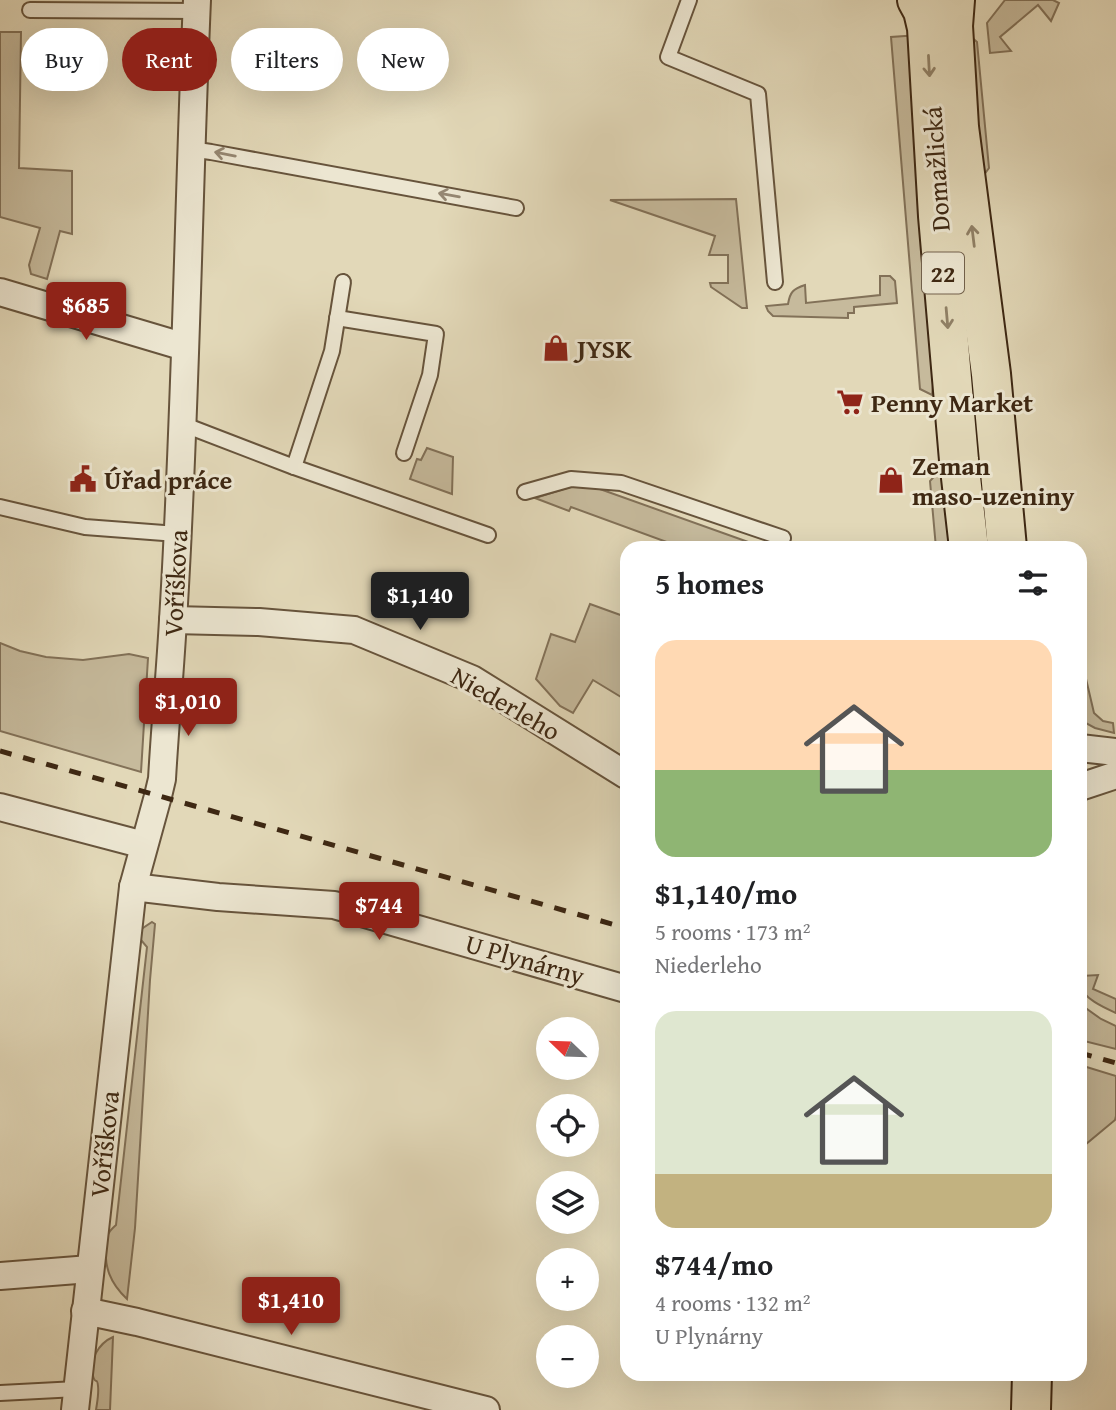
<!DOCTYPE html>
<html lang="en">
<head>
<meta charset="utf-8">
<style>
  :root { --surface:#fff; --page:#f6f6f6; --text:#202124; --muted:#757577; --accent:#8f2418 }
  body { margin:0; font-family:"Gentium Book Plus",serif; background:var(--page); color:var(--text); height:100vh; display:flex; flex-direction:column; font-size:26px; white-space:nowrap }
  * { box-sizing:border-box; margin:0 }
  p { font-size:23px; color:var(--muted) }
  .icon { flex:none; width:38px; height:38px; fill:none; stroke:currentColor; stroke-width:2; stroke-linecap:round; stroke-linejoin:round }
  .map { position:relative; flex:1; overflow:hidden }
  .sheet { position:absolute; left:620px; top:541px; width:467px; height:840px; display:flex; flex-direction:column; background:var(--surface); border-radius:21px; box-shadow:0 7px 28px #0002 }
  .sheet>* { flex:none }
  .guide { position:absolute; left:21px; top:28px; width:494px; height:63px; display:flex; gap:14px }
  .needle { width:46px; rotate:293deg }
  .fabs { position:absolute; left:536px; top:1017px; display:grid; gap:14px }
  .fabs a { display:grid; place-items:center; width:63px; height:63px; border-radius:50%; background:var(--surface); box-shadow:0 7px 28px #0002; font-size:35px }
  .price { position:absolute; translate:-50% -60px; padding:0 16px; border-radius:7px; background:var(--accent); color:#fff; font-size:23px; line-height:46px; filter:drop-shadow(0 2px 4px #0008) }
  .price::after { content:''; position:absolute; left:50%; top:42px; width:21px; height:16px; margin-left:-10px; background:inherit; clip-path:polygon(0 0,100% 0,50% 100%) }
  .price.on { background:#222; color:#fff }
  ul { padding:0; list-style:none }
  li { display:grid; align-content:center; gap:14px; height:371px; padding:0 35px }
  li span { display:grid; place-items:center; height:217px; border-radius:21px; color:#555 }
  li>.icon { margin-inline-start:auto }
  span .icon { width:126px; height:126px; fill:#fffc; stroke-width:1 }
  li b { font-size:30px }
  h2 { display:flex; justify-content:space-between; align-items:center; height:84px; padding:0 35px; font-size:30px }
  .chip { padding:0 24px; border-radius:32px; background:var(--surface); box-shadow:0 7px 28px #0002; font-size:24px; line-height:63px }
  .chip.on { background:var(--accent); color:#fff }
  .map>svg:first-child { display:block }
  .green { fill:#c6ba9c; stroke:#827158; stroke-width:2 }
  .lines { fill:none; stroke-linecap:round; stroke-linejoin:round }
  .lane-casing { stroke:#67543c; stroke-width:18 }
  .street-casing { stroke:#67543c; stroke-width:30 }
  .primary-casing { stroke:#3e2813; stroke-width:42 }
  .lane { stroke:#ece6d1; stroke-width:14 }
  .street { stroke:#ece6d1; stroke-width:26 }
  .primary { stroke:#e2d8b8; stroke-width:38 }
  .rail { stroke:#3e2813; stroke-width:5; stroke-dasharray:12 12; stroke-linecap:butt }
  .oneway { stroke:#908066 }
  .oneway2 { stroke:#958772 }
  .labels { text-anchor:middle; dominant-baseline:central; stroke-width:6; stroke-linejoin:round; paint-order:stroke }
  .shield { fill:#ece6d1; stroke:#72614c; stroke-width:2 }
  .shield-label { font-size:24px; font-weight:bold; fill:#3e2813 }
  .street-label { font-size:26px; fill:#3e2813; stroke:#ece6d1 }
  .poi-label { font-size:26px; font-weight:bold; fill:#3e2813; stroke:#ece6d1; text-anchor:start }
</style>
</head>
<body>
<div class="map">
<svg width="1116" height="1410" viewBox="0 0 1116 1410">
  <rect width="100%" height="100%" fill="#e2d8b8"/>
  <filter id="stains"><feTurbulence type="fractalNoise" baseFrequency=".00286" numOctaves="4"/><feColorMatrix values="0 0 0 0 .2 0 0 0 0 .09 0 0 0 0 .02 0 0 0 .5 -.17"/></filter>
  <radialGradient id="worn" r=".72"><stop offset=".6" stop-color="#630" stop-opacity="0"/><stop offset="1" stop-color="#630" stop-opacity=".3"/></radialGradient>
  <!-- green -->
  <g class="green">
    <path d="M1005,0H1053L1059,3L1051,21L1038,5L1000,37L1011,51L990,53L987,23Z"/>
    <path d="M0,32H21L19,168L72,171V234L60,231L47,279L31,274L29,265L40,228L0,217Z"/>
    <path d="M919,35L938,333L932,395L920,389L891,37Z"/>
    <path d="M969,35L977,42L989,168L983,176Z"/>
    <path d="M736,199L747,308H742L711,287L710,283H728V255H709L715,236L610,200Z"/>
    <path d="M880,276H890L895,281L897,303L854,307V313H848V318L773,316L768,311L766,306L788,304C790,292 793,289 805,285L806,303L880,295Z"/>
    <path d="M427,448L453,457L452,494L410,479L417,459L421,460Z"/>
    <path d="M939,471L955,507L961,548H936L930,481Z"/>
    <path d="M583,483L765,548H683L571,507L569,511L535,498Z"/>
    <path d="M590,604L626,617V700L593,680L573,713L560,706L536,679L551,634L575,642Z"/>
    <path d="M0,643L20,651L46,657L83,660L129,654L148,658L141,772L0,731Z"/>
    <path d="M1083,666L1094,713L1103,721L1113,723L1114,733L1095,728L1080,720V668Z"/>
    <path d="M152,922L155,924L150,980L135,1228L127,1299C110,1283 104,1267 106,1244C107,1235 108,1232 116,1225L147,947L141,940L140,930Z"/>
    <path d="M1080,963L1081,976L1098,975L1093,989L1116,999V1013C1105,1008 1084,999 1080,986C1078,980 1080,970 1080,963Z"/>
    <path d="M1080,1004L1101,1019L1116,1026V1049L1080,1040V1027L1085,1013L1080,1011Z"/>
    <path d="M1080,1065L1116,1076V1116L1115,1120L1080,1149Z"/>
    <path d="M113,1337L110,1410H96C97,1403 99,1394 98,1386C97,1376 96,1386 93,1376C88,1361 99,1343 113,1337Z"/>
  </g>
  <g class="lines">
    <defs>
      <g id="lane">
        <path d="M689,0L668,57L758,94L775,282"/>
        <path d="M30,10L197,11"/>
        <path d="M190,149L211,152L516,208"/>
        <path d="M337,318L436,334L430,375L404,453"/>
        <path d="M182,424L294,467L488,535"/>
        <path d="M294,467L332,351L343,282"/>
        <path d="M525,492L571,479L621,483L783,538"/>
        <path d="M0,507L85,527L177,534"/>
        <path d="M0,1393L77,1389"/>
      </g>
      <g id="street">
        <path d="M0,292L185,347"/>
        <path d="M173,620L259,622L354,630L472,679L626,775"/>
        <path d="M1080,748L1116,752"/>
        <path d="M1080,787L1116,775"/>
        <path d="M0,807L144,845"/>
        <path d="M133,887L218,897L334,905L626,989"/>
        <path d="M0,1276L90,1269"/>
        <path d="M85,1311L137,1322L486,1410"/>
        <path d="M75,1410L133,887L158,796L162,779C165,726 170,673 173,620C186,414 188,207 197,0"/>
      </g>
      <g id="primary">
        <path d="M917,0L923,11L927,28L938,216L959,460L969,548"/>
        <path d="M955,0L953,26L959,127L991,374L1007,548"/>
        <path d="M1031,1410L1032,1374"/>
      </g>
    </defs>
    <!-- lane casing -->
    <use href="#lane" class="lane-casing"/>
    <!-- street casing -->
    <use href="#street" class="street-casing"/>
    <!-- primary casing -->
    <use href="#primary" class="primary-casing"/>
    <!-- lane -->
    <use href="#lane" class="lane"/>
    <!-- street -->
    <use href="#street" class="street"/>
    <!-- primary -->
    <use href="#primary" class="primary"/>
    <!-- rail -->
    <g class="rail">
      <path d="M0,751L626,928"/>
      <path d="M1080,1053L1116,1063"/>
    </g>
  </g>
  <!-- one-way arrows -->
  <defs><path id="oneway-shaft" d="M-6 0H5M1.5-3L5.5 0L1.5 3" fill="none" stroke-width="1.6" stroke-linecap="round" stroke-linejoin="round" transform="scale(1.75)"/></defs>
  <g class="oneway">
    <use href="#oneway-shaft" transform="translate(929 66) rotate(87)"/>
    <use href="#oneway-shaft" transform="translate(973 236) rotate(-97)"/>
    <use href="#oneway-shaft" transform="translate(947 318) rotate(85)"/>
  </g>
  <g class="oneway2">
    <use href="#oneway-shaft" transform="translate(225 154) rotate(-169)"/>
    <use href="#oneway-shaft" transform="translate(449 195) rotate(-170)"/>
  </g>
  <!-- icons -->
  <defs>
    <symbol id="shop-bare" viewBox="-9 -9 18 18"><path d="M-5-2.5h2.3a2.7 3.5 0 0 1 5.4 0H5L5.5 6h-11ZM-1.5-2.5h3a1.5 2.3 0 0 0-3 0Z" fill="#8f2418" stroke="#ece6d1" stroke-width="2.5" paint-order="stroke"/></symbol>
    <symbol id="supermarket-bare" viewBox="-9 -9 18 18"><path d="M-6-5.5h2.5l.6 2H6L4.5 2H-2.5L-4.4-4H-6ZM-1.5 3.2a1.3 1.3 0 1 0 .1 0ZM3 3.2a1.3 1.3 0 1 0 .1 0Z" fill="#8f2418" stroke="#ece6d1" stroke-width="2.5" paint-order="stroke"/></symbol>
    <symbol id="civic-bare" viewBox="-9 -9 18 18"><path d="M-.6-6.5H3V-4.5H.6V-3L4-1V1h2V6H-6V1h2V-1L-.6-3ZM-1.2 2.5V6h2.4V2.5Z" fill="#8f2418" stroke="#ece6d1" stroke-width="2.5" paint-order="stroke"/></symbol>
  </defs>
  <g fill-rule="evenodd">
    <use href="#shop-bare" x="537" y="329" width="38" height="38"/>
    <use href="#supermarket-bare" x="831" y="383" width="38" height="38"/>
    <use href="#civic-bare" x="64" y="460" width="38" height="38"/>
    <use href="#shop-bare" x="872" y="461" width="38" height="38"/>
  </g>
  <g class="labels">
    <!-- shield labels -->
    <rect class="shield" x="922" y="252.5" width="42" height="41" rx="5"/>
    <g class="shield-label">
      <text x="943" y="273">22</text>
    </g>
    <!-- street labels -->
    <g class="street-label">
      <text transform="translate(936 169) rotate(-94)">Domažlická</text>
      <text transform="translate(175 583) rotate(-87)">Voříškova</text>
      <text transform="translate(506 703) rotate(30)">Niederleho</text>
      <text transform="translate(525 959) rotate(16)">U Plynárny</text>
      <text transform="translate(104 1144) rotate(-84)">Voříškova</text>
    </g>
    <!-- poi labels -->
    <g class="poi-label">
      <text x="577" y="348">JYSK</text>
      <text x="871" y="402">Penny Market</text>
      <text x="912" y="465">Zeman<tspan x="912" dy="30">maso-uzeniny</tspan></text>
      <text x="104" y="479">Úřad práce</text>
    </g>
  </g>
  <rect width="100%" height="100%" filter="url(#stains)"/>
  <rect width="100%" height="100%" fill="url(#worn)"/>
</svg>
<div class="fabs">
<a><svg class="needle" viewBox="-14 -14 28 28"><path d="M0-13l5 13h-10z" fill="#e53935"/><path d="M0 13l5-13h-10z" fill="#757577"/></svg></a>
<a><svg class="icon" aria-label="locate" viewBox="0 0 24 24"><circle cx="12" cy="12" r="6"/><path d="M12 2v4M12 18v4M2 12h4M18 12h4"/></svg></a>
<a><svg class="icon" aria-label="layers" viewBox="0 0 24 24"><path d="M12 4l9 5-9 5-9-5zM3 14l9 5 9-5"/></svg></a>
<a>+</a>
<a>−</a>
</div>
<b class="price" style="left:86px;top:342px">$685</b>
<b class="price on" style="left:420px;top:632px">$1,140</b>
<b class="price" style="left:188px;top:738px">$1,010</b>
<b class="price" style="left:379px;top:942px">$744</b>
<b class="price" style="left:291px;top:1337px">$1,410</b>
<div class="guide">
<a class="chip">Buy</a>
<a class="chip on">Rent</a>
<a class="chip">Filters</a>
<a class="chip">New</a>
</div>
<section class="sheet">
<h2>5 homes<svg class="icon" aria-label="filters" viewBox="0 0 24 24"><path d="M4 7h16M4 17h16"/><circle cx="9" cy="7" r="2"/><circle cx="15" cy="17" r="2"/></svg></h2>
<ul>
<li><span style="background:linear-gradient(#ffd9b3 60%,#8fb573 0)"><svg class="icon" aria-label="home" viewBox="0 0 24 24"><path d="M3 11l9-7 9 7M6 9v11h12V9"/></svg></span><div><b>$1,140/mo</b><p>5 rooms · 173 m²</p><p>Niederleho</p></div></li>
<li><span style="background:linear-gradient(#dfe7d0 75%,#c2b280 0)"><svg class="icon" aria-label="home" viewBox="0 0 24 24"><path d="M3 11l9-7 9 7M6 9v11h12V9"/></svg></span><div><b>$744/mo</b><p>4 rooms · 132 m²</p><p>U Plynárny</p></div></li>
</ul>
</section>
</div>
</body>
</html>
